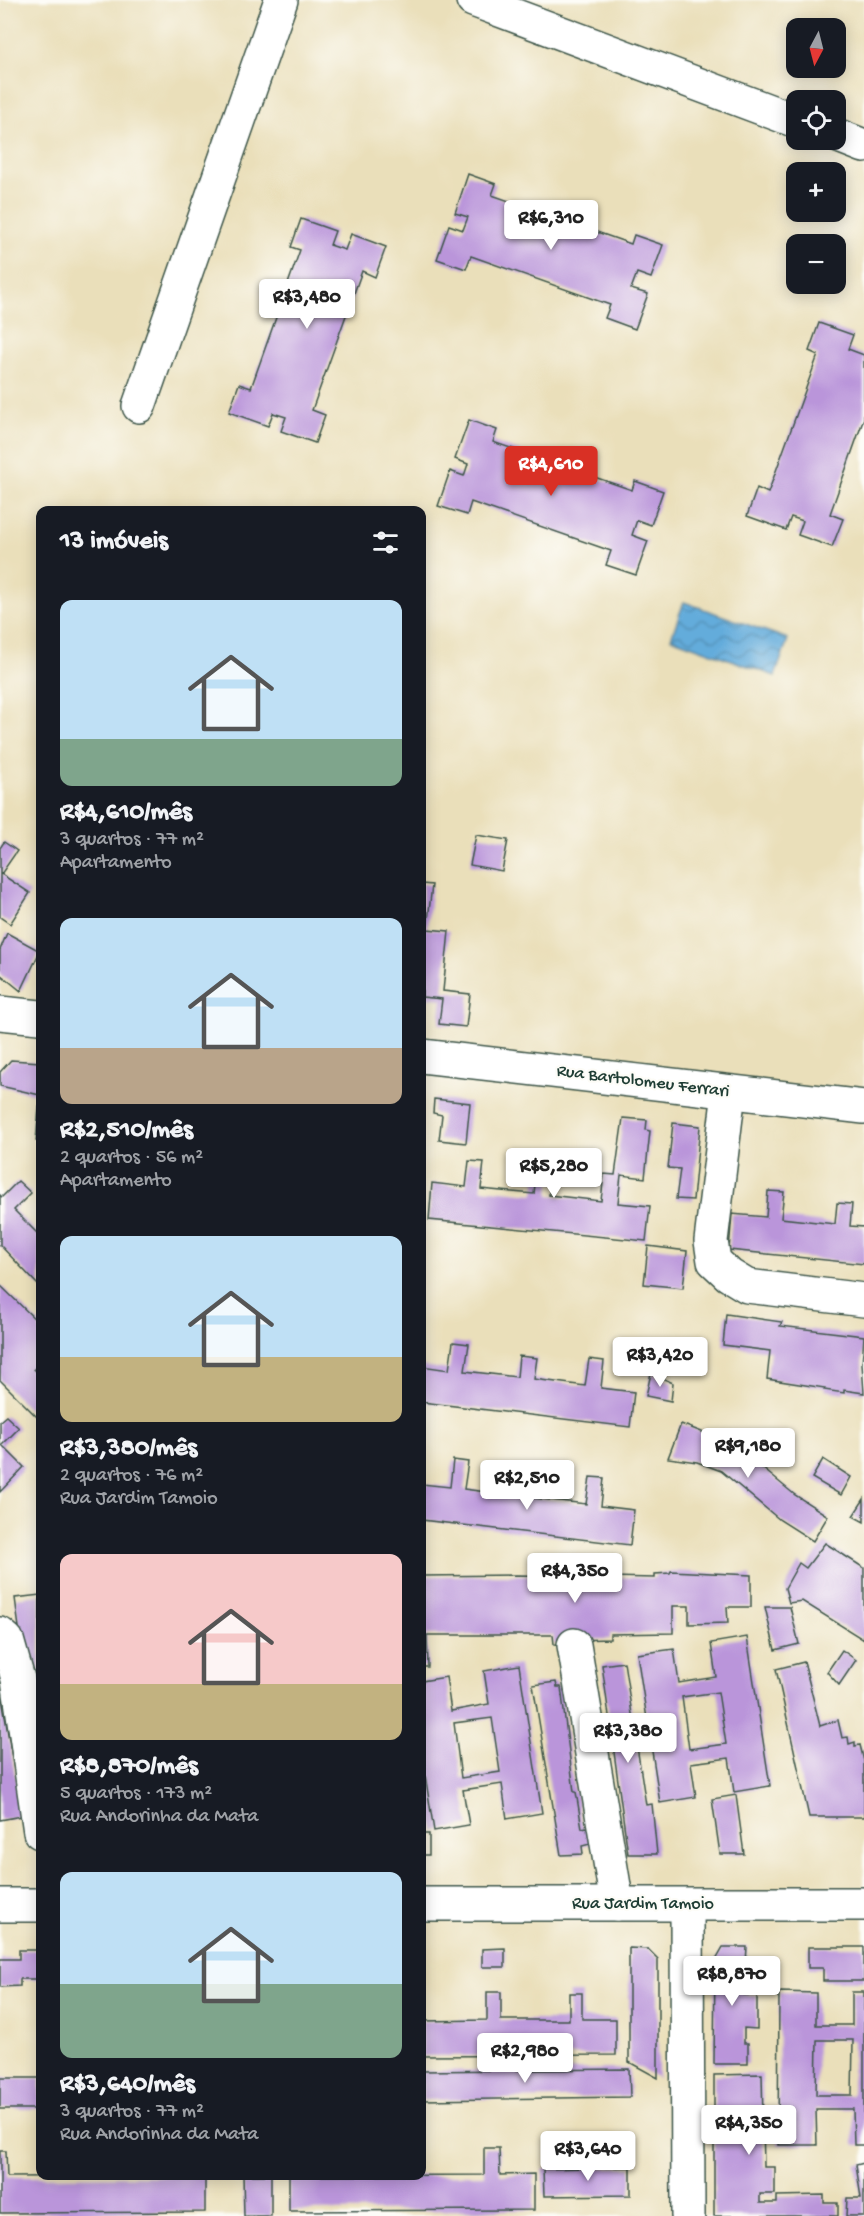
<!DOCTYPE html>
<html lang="pt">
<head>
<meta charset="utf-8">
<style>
  :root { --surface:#171b24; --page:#242831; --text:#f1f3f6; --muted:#9ea1a6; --accent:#d93025 }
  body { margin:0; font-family:"Gochi Hand",sans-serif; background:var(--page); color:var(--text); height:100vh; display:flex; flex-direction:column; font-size:22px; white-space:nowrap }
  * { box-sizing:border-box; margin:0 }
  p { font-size:20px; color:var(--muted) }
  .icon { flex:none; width:33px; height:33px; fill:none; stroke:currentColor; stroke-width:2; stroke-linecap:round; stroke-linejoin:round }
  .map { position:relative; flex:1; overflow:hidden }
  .panel { position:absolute; left:36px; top:506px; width:390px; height:1674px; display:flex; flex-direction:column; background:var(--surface); border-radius:12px; box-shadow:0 3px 15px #0003 }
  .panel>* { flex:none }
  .needle { width:39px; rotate:187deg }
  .fabs { position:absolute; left:786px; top:18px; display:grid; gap:12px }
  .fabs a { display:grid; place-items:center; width:60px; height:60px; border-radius:12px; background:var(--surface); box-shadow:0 3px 15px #0003; font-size:30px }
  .price { position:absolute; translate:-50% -51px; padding:0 14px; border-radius:6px; background:#fff; color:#222; font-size:20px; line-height:39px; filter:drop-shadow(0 2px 3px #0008) }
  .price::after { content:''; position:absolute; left:50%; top:36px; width:18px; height:14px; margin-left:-9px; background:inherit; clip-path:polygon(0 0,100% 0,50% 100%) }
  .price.on { background:var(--accent); color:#fff }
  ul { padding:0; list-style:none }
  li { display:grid; align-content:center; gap:12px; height:318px; padding:0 24px }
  li span { display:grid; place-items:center; height:186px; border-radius:12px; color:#555 }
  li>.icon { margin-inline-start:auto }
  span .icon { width:108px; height:108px; fill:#fffc; stroke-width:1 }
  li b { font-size:26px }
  h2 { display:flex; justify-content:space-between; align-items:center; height:72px; padding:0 24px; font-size:26px }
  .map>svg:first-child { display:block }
  .water { fill:url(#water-waves); stroke:#417488; stroke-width:1.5 }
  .building { fill:#ba95da; fill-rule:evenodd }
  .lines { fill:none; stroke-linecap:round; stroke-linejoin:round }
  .minor-casing { stroke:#3d5548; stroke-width:36 }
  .major-casing { stroke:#3d5548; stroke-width:36 }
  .minor { stroke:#fff; stroke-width:33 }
  .major { stroke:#fff; stroke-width:33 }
  .labels { text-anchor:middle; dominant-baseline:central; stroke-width:4.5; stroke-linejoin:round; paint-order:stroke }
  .street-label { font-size:18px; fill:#1f3d34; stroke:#fdfcf7 }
</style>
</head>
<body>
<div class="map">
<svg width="864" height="2216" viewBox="0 0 864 2216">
  <defs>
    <pattern id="water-waves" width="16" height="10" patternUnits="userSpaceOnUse" patternTransform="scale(1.5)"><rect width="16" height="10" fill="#63acdb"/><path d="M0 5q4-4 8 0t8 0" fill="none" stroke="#518db2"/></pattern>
  </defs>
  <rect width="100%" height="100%" fill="#fdfcf7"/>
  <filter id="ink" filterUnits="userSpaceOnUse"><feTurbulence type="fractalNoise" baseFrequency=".0167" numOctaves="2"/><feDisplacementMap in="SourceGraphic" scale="12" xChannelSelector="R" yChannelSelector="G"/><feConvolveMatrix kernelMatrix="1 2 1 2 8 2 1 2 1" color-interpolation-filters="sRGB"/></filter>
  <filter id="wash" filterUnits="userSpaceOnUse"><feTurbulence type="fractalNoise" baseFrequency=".008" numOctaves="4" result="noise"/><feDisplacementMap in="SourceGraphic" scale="24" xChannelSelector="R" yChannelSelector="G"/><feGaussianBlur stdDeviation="1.35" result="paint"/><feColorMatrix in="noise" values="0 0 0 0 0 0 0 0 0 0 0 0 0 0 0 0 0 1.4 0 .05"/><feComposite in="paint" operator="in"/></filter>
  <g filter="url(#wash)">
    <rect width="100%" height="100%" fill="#eadfba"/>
    <!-- water -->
    <path class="water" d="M684,602L788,639L775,676L671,638Z"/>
    <g id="blocks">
      <!-- building -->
      <g class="building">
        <path d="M468,174L496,184L492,195L631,244L634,235L663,245L651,278L637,273L631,289L648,294L635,329L605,318L610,305L471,256L466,269L437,259L449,225L463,230L468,217L455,213Z"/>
        <path d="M301,219L335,231L330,245L345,250L351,234L386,247L375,277L362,271L312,410L325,415L315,443L281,431L286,417L273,413L268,426L229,412L239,384L251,388L300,250L291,247Z"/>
        <path d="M819,323L853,335L848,349L864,355V418L830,514L843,519L832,547L798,535L803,521L791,517L786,530L747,516L757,488L768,493L818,355L809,351Z"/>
        <path d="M469,420L497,430L493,442L632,490L635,481L663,491L651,525L637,520L632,535L648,541L636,575L606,565L611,551L471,502L467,515L438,506L450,471L464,476L468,464L455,459Z"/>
        <path d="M476,835L508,840L502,871L470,865Z"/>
        <path d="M4,842L17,851L1,874L30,893L10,924L0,917V848Z"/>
        <path d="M422,884L432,885L427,929L449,931L443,991L470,994L466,1027L439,1024L442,999L422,997Z"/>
        <path d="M7,933L40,951L21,991L0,974V950Z"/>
        <path d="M11,1060L40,1062V1095L0,1086V1072Z"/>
        <path d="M434,1099L470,1103L466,1143L439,1140L442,1115L433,1113Z"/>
        <path d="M39,1107H40V1141H36Z"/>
        <path d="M623,1118L647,1120L646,1130L650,1131L645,1178L621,1175L618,1203L650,1206L646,1241L429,1220L432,1183L466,1187L469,1161L484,1162L481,1189L534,1194L536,1174L551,1175L549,1195L601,1201L604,1174L615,1175Z"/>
        <path d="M673,1123L700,1126L693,1200L676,1199L680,1169L668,1168Z"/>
        <path d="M18,1181L31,1193L14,1210L40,1236V1287L0,1245V1195L2,1197Z"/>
        <path d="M768,1191L784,1192L781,1218L835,1224L837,1203L852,1204L850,1226L864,1227V1264L729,1250L732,1214L766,1217Z"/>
        <path d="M648,1246L687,1251L683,1288L644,1284Z"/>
        <path d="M0,1285L40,1324V1363L34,1369L40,1375V1420L0,1380Z"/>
        <path d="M726,1314L782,1322L780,1326L864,1336L862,1364L864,1393L844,1390V1393L824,1390L825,1388L767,1379L770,1351L723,1345Z"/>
        <path d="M453,1342L469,1344L465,1371L517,1377L519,1356L537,1358L534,1379L585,1386L589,1359L604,1361L601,1388L634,1392L630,1427L422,1402V1366L449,1370Z"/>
        <path d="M651,1373L673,1383L671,1401L646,1396Z"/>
        <path d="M6,1416L19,1428L2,1445L24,1467L0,1492V1421Z"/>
        <path d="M681,1424L733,1444L795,1495L828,1516L813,1541L780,1520L721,1471L697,1462L668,1458Z"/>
        <path d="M823,1459L851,1477L841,1495L812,1478Z"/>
        <path d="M453,1460L468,1462L464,1489L517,1496L519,1475L536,1477L534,1498L586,1504L590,1477L604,1478L601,1506L634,1510L630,1545L422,1520V1484L450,1487Z"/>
        <path d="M864,1499V1522L853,1516Z"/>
        <path d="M825,1543L864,1568V1640L802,1601L789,1603L785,1588L799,1563L806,1568Z"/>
        <path d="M671,1571L751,1575V1607H727L728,1623L689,1624V1606H673V1633L610,1634V1639L574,1640V1645L554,1644L553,1635H427L428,1667H422V1576L517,1575L655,1578V1574L670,1573Z"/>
        <path d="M40,1595V1739L24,1664L15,1598Z"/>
        <path d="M765,1607H790L799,1644L775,1650Z"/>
        <path d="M747,1637L770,1786L734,1792L729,1758L691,1763L696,1797L660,1803L637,1654L674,1649L679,1683L716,1677L711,1643ZM718,1692L726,1744L689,1749L682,1697Z"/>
        <path d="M842,1650L856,1660L839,1685L827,1672Z"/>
        <path d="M624,1662L646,1805L652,1804L657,1854H628L602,1665Z"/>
        <path d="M804,1662L820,1726L838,1720L842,1738L848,1737L849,1744L855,1742V1746L860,1745L864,1761V1817H809L776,1669Z"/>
        <path d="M519,1665L542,1813L507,1819L502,1784L463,1790L469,1825L434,1831L422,1756V1681L446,1677L451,1711L489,1704L484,1671ZM492,1718L500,1772L461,1778L454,1723Z"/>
        <path d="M556,1682L557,1687H561L574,1792H576L582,1828L591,1826L594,1843L582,1846L583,1854L561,1855L533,1685Z"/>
        <path d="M0,1687L22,1816L0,1820Z"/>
        <path d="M736,1795L744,1854H720L712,1799Z"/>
        <rect x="422" y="1834" width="7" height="21"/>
        <path d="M723,1947H747L744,1995H757V2029L744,2028V2043H748V2064H714L715,1961Z"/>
        <path d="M808,1947H864V1981H823V1968H808Z"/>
        <path d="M505,1948V1967H482V1949Z"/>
        <path d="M629,1948L648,1949L658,1959V2078L629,2062Z"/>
        <path d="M19,1950H40V1979H20V1986L0,1987V1959H19Z"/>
        <path d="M487,1992H501V2020H569V1993H582V2019H616V2055L422,2056V2021L487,2020Z"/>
        <path d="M779,1992L816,1993V2025H852V1992H864V2145H854L853,2109H816L817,2145H778ZM817,2040H853L852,2095H816Z"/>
        <path d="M629,2069L630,2097L422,2100V2071Z"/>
        <path d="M762,2074L764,2167H775V2194H760V2203H777V2196L824,2195V2203H838V2216H714V2075Z"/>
        <rect x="0" y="2078" width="40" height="31"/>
        <path d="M612,2146L626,2147V2159L612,2160Z"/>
        <path d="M484,2148H499L500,2175L534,2174V2210L289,2211V2176L484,2175Z"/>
        <path d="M0,2151H6L7,2177L205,2176V2212L0,2213Z"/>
        <path d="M864,2163V2216H846L847,2198H861L856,2165Z"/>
        <path d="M631,2167V2195L544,2196L543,2169Z"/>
        <path d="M243,2175H271V2216H244Z"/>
      </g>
    </g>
  </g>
  <g filter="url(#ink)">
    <use href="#blocks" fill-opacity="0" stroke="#3d5548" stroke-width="1.5"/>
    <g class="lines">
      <defs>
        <g id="minor">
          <path d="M473,0L796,121"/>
          <path d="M836,135L864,146"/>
          <path d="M139,406L281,0"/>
          <path d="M0,1013L40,1017"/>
          <path d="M422,1056L864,1107"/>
          <path d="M729,1092L711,1241L714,1261L729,1275L747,1286L864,1300"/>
          <path d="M0,1634L7,1640L18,1679L40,1832"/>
          <path d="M574,1645L617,1904"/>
          <path d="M687,1905L688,2216"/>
        </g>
        <g id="major">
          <path d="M422,1904H864"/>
          <path d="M0,1905H40"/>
        </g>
      </defs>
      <!-- minor casing -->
      <use href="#minor" class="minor-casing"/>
      <!-- major casing -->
      <use href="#major" class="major-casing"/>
      <!-- minor -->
      <use href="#minor" class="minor"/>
      <!-- major -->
      <use href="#major" class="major"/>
    </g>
  </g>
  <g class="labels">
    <!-- street labels -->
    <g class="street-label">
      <text transform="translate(643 1082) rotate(7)">Rua Bartolomeu Ferrari</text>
      <text x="643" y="1904">Rua Jardim Tamoio</text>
    </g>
  </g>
</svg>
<div class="fabs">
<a><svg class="needle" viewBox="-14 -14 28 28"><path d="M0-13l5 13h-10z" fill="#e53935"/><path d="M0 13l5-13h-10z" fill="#9ea1a6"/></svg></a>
<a><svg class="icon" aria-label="locate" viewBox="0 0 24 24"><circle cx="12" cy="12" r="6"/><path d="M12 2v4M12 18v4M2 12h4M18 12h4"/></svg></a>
<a>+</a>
<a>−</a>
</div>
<b class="price" style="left:551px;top:251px">R$6,310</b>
<b class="price" style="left:307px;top:330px">R$3,480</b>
<b class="price on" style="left:551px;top:497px">R$4,610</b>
<b class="price" style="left:554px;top:1199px">R$5,280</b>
<b class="price" style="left:660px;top:1388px">R$3,420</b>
<b class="price" style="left:748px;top:1479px">R$9,180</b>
<b class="price" style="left:527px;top:1511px">R$2,510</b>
<b class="price" style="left:575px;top:1604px">R$4,350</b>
<b class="price" style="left:628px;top:1764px">R$3,380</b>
<b class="price" style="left:732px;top:2007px">R$8,870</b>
<b class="price" style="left:525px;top:2084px">R$2,980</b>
<b class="price" style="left:749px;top:2156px">R$4,350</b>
<b class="price" style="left:588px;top:2182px">R$3,640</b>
<section class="panel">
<h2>13 imóveis<svg class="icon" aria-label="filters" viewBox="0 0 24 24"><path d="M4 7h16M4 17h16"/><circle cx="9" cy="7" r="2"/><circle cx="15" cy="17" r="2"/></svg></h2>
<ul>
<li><span style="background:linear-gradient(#bfe0f5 75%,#7fa58c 0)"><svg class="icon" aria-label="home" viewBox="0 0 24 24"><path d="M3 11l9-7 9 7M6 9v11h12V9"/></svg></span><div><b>R$4,610/mês</b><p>3 quartos · 77 m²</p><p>Apartamento</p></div></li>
<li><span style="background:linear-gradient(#bfe0f5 70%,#b9a48a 0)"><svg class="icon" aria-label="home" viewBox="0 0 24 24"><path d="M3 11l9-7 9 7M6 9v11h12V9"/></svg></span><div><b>R$2,510/mês</b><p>2 quartos · 56 m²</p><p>Apartamento</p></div></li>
<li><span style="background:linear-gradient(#bfe0f5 65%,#c2b280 0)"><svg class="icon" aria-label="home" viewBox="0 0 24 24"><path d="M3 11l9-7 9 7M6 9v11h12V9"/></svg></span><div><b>R$3,380/mês</b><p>2 quartos · 76 m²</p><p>Rua Jardim Tamoio</p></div></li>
<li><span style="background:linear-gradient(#f6c9c9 70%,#c2b280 0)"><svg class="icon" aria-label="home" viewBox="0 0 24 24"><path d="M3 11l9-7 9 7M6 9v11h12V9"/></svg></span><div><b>R$8,870/mês</b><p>5 quartos · 173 m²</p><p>Rua Andorinha da Mata</p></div></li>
<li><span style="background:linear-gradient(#bfe0f5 60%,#7fa58c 0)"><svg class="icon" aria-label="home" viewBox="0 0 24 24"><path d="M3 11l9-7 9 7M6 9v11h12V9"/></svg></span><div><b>R$3,640/mês</b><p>3 quartos · 77 m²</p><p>Rua Andorinha da Mata</p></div></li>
</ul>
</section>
</div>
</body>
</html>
